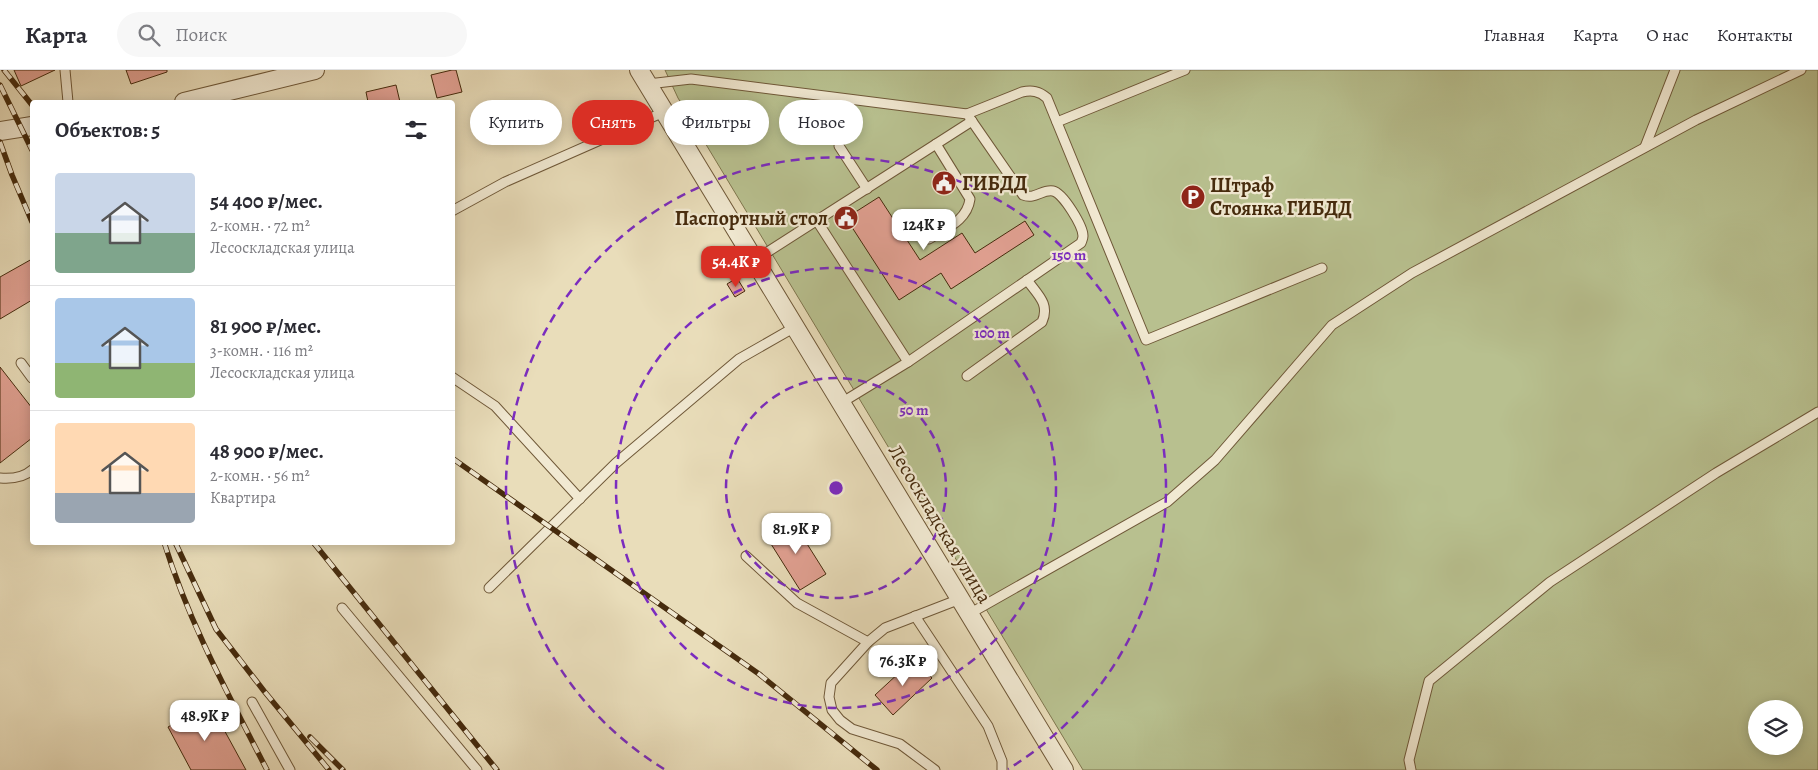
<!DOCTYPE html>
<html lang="ru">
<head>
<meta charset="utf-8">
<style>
  :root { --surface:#fff; --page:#f7f7f7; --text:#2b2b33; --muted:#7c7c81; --line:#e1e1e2; --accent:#d93025 }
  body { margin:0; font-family:Alegreya,serif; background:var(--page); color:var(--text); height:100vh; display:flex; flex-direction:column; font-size:19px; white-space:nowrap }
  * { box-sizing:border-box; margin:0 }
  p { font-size:16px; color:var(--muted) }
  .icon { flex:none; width:28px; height:28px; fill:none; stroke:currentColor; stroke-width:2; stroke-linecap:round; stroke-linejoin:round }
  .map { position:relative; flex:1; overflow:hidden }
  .side { position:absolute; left:30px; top:30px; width:425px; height:445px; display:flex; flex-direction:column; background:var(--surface); border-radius:5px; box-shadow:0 2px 12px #0003 }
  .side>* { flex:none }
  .hud { position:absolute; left:470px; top:30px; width:475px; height:45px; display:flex; gap:10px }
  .controls { position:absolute; left:1748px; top:630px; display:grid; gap:10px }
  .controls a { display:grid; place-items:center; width:55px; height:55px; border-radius:50%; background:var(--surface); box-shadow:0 2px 12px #0003; font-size:25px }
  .price { position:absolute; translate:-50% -42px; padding:0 11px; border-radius:10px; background:#fff; color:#222; font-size:16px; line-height:32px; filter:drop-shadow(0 1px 2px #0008) }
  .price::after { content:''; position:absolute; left:50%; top:30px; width:15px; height:11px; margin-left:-8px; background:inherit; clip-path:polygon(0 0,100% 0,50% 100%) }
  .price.active { background:var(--accent); color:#fff }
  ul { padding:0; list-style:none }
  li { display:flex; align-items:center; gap:15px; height:125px; padding:0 25px }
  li+li { border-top:1px solid var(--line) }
  li span { display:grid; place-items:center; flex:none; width:140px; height:100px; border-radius:5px; color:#555 }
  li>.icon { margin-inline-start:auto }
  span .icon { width:60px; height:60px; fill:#fffc; stroke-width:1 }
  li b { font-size:21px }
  h2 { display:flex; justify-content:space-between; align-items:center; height:60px; padding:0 25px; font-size:21px }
  .tag { padding:0 18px; border-radius:22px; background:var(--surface); box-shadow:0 2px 12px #0003; font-size:18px; line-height:45px }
  .tag.active { background:var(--accent); color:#fff }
  header { display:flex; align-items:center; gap:30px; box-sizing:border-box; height:70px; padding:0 25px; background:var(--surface); border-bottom:1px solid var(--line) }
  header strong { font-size:24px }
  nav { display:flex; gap:28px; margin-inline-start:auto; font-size:18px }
  .search { width:350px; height:45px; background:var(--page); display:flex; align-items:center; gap:12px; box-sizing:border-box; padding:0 18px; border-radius:28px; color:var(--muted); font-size:19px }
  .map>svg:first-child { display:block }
  .green { fill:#b8c08f; stroke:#7f764e; fill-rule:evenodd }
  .building { fill:#e2a193; stroke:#462b0d }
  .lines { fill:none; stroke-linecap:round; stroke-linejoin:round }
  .lane-casing { stroke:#6f5838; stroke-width:11 }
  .street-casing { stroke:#6f5838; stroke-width:20 }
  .lane { stroke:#f1e9d2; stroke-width:9 }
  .street { stroke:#f1e9d2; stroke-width:18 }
  .rail-casing { stroke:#462b0d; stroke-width:5.5 }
  .rail { stroke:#f1e9d2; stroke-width:4; stroke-dasharray:11; stroke-linecap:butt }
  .ring { fill:none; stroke:#7b2cbf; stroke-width:2.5; stroke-dasharray:9 6 }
  .labels { text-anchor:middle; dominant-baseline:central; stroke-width:4.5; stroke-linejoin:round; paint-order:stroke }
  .poi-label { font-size:20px; font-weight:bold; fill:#462b0d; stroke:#f1e9d2; text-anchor:start }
  .street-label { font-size:20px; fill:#462b0d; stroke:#f1e9d2 }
  .centre { fill:#7b2cbf; stroke:#f1e9d2; stroke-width:2.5 }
  .ring-label { font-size:15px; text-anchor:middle; font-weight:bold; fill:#7b2cbf; stroke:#f1e9d2; stroke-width:4.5; stroke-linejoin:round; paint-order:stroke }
</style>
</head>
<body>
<header>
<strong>Карта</strong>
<div class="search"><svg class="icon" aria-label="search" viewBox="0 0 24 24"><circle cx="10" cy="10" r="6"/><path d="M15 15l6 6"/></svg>Поиск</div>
<nav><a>Главная</a><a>Карта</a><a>О нас</a><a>Контакты</a></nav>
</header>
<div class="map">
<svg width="1818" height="700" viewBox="0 0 1818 700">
  <rect width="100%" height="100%" fill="#e9ddba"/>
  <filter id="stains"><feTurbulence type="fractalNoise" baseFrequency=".004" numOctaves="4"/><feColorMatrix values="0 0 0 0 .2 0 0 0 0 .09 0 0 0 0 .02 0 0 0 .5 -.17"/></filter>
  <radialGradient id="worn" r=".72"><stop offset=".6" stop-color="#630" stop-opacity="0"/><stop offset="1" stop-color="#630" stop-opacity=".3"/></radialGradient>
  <!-- green -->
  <path class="green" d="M665,0H1818V700H1083L678,28ZM1756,639H1794V676H1756Z"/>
  <!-- building -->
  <g class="building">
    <path d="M14,0H55L21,16Z"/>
    <path d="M126,0H167V2L131,14Z"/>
    <path d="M452,0H456L462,22L437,28L431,5Z"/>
    <path d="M396,15L400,32H368L366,22Z"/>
    <path d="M879,127L920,190L962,163L975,183L1025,151L1034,165L951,219L941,203L899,230L846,148Z"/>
    <path d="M32,189V230L0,249V207Z"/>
    <path d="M737,208L745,221L735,227L727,214Z"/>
    <path d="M0,297L32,338V368L0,393Z"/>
    <path d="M792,450L826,504L800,520L766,466Z"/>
    <path d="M914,589L932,608L893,645L875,625Z"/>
    <path d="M210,634L246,700H191L168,657Z"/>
  </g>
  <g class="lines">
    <defs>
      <g id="lane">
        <path d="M65,0L68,32"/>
        <path d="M648,14L691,9L967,44L1023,125C1035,130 1042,119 1053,121C1063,123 1083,156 1083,166C1083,169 1082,170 1081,173L908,292L841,333"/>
        <path d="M967,44L1022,22C1032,20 1039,21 1047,28L1146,270L1322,198"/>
        <path d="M1057,52L1185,0"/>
        <path d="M839,76L867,119"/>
        <path d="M1645,77L1675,0"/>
        <path d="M452,141L505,112L664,42"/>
        <path d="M817,151L908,292"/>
        <path d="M929,169C946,158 967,151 970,129L936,74"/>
        <path d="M755,190L972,51"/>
        <path d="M21,293L32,308"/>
        <path d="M967,306L1042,252C1050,234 1038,225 1027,210"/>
        <path d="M452,307L495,336L580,429"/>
        <path d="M0,408C12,409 23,408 32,400"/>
        <path d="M746,486L797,533L868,572"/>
        <path d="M489,518L616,393L739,289L795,257"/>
        <path d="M342,538L477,700"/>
        <path d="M969,544L1167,432L1215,390L1332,255L1412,203L1696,50L1801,0"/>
        <path d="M915,546L988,656L1002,691V700"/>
        <path d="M252,632L290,700"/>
        <path d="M935,700L900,674L852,659L840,650L832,640L829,627L831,613L868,572L885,558L960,529"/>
        <path d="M1411,700L1409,690L1429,611L1550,512L1716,403L1818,342"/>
      </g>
      <g id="street">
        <path d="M639,0L1064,700"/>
        <path d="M184,32L315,0"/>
        <path d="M0,61L32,56"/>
      </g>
    </defs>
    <!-- lane casing -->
    <use href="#lane" class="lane-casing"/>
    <!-- street casing -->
    <use href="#street" class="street-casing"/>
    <!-- lane -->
    <use href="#lane" class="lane"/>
    <!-- street -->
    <use href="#street" class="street"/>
    <defs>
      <g id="rail">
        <path d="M4,0L32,35"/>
        <path d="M0,15L32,80"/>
        <path d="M0,72L12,105L32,152"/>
        <path d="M452,388L759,604L877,700"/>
        <path d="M164,472C189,553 229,626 267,700"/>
        <path d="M175,472L216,559L264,621L329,700"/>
        <path d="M313,472L497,700"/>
        <path d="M310,667L343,700"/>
      </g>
    </defs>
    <!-- rail casing -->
    <use href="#rail" class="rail-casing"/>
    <!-- rail -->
    <use href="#rail" class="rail"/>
  </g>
  <!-- distance rings -->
  <g class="ring">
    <circle cx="836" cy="418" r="110"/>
    <circle cx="836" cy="418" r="220"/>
    <path d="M664 699A330 330 0 1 1 1008 699"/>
  </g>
  <!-- icons -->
  <defs>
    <symbol id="civic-disc" viewBox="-11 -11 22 22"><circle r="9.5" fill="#8f2418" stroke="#f1e9d2"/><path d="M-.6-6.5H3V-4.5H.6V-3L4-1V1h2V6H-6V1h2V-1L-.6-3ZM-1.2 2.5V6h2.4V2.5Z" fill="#fff"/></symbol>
    <symbol id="parking-disc" viewBox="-11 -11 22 22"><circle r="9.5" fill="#8f2418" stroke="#f1e9d2"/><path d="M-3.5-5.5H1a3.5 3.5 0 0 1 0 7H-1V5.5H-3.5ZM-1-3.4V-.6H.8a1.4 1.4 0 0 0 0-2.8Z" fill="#fff"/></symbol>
  </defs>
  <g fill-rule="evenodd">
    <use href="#civic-disc" x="930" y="99" width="28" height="28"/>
    <use href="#parking-disc" x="1179" y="113" width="28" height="28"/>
    <use href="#civic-disc" x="832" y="134" width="28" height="28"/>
  </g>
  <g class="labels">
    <!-- poi labels -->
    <g class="poi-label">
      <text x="962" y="113">ГИБДД</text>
      <text x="1210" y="115">Штраф<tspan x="1210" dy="23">Стоянка ГИБДД</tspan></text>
      <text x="828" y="148" text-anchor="end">Паспортный стол</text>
    </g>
    <!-- street labels -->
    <g class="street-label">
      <text transform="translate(940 454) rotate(59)">Лесоскладская улица</text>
    </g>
  </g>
  <circle cx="836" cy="418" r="8" class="centre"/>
  <g class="ring-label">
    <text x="1069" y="190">150 m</text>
    <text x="992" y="268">100 m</text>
    <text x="914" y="345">50 m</text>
  </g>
  <rect width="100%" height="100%" filter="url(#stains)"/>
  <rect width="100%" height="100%" fill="url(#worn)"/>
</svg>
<div class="controls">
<a><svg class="icon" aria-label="layers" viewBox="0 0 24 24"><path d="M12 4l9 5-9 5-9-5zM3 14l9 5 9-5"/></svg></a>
</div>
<b class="price" style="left:924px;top:181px">124K ₽</b>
<b class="price active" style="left:736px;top:218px">54.4K ₽</b>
<b class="price" style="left:796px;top:485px">81.9K ₽</b>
<b class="price" style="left:903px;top:617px">76.3K ₽</b>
<b class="price" style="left:205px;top:672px">48.9K ₽</b>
<div class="hud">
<a class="tag">Купить</a>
<a class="tag active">Снять</a>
<a class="tag">Фильтры</a>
<a class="tag">Новое</a>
</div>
<section class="side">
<h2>Объектов: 5<svg class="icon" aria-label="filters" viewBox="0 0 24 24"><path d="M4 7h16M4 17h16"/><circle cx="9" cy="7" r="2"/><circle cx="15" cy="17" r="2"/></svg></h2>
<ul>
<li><span style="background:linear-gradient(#c9d6e8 60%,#7fa58c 0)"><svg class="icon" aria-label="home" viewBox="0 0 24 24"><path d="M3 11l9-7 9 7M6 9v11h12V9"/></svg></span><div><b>54 400 ₽/мес.</b><p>2-комн. · 72 m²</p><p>Лесоскладская улица</p></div></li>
<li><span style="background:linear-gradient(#a9c7e8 65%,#8fb573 0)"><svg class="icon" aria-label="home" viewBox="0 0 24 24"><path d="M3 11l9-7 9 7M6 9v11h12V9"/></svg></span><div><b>81 900 ₽/мес.</b><p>3-комн. · 116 m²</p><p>Лесоскладская улица</p></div></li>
<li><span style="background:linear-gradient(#ffd9b3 70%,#9aa5b1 0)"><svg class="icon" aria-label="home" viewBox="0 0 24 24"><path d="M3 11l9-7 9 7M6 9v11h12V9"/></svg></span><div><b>48 900 ₽/мес.</b><p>2-комн. · 56 m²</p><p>Квартира</p></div></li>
</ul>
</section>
</div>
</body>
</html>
